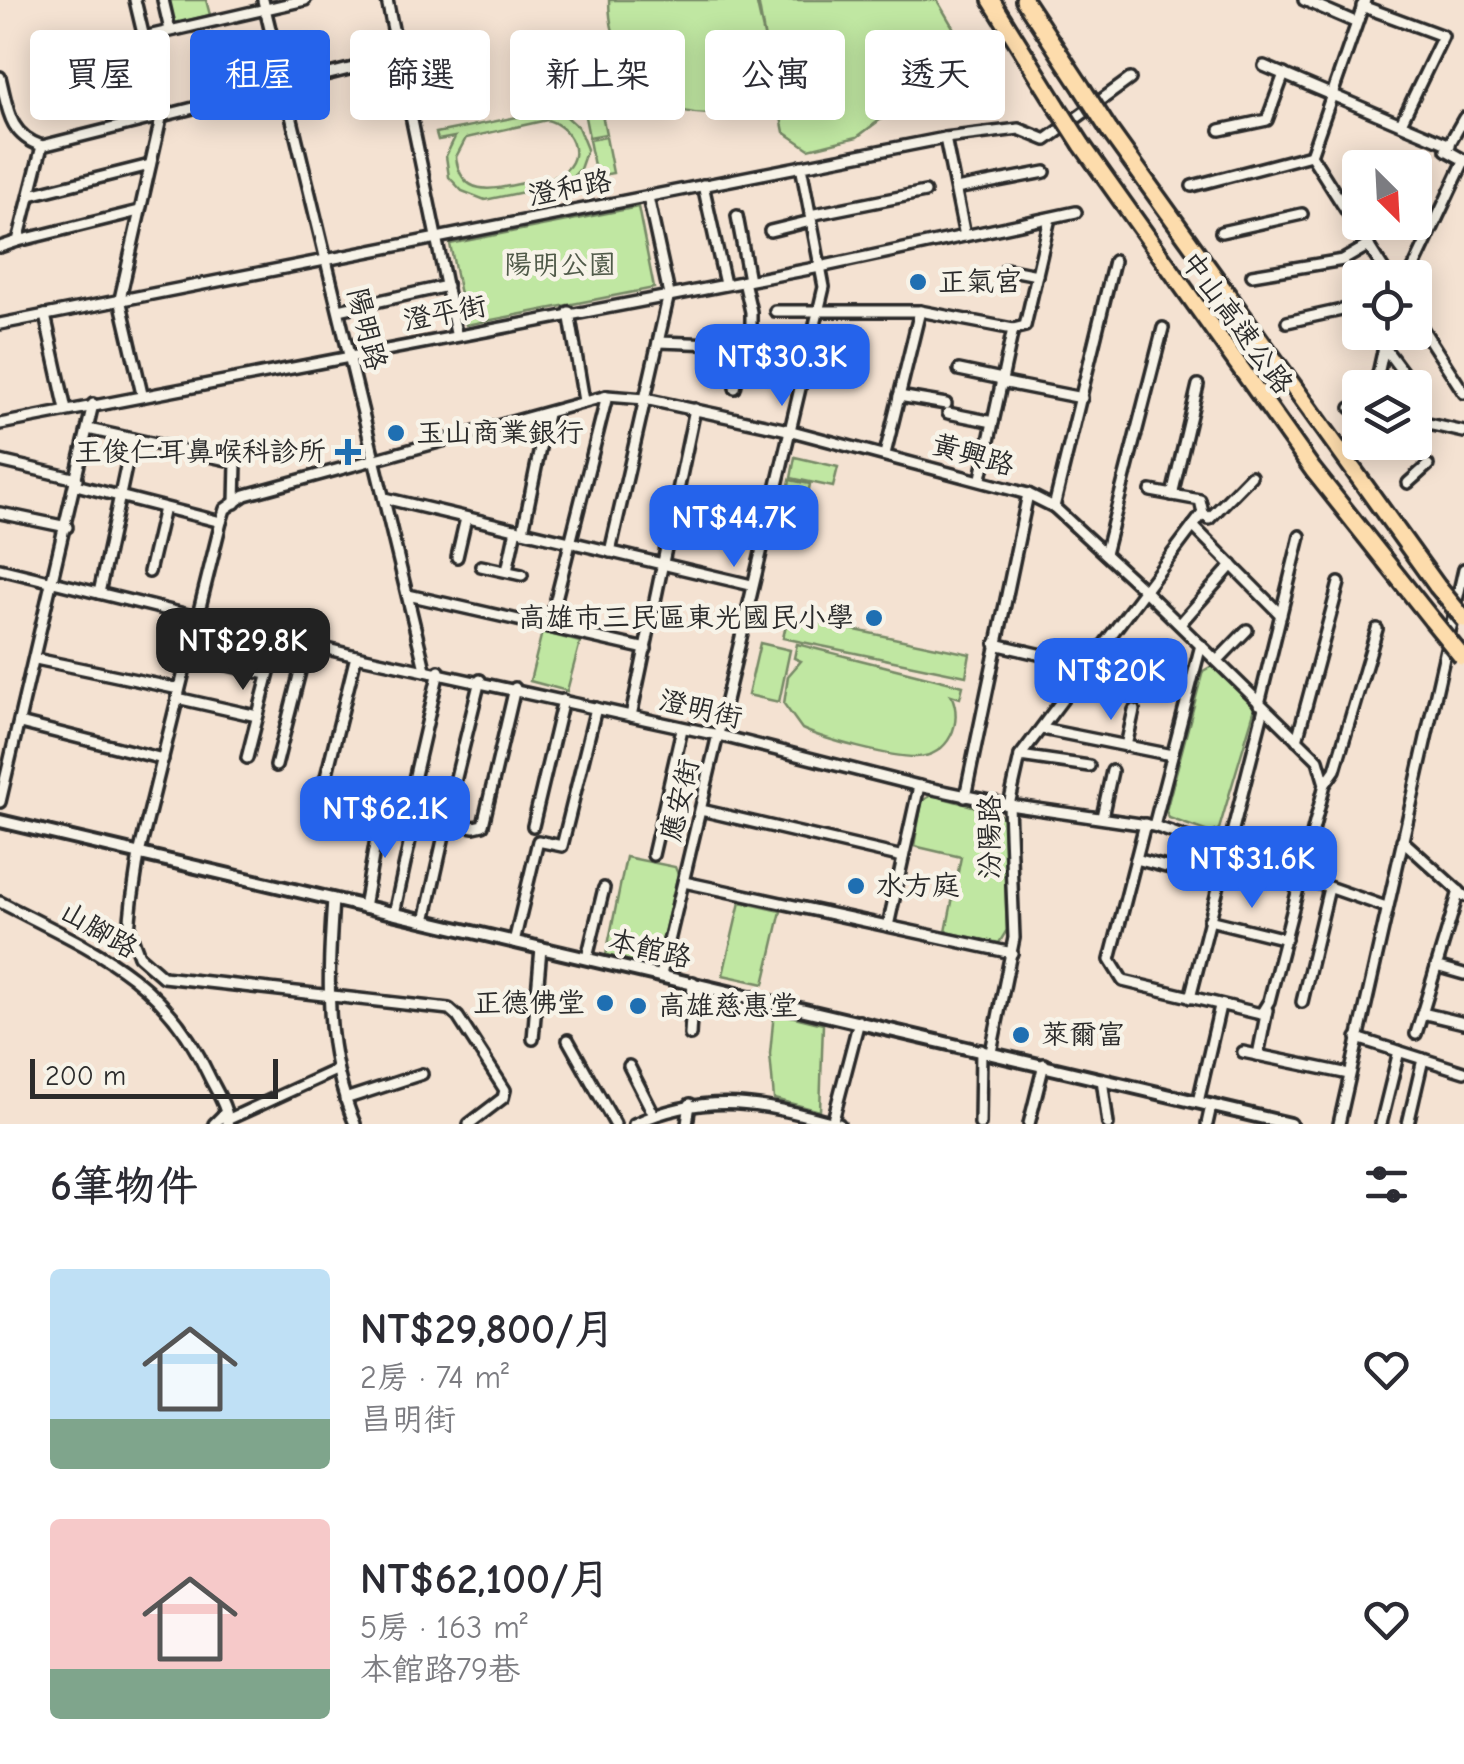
<!DOCTYPE html>
<html lang="zh-TW">
<head>
<meta charset="utf-8">
<style>
  :root { --surface:#fff; --page:#f2f2f3; --text:#2b2b33; --muted:#7c7c81; --accent:#2563eb }
  body { margin:0; font-family:"Comic Neue","LXGW WenKai TC",sans-serif; background:var(--page); color:var(--text); height:100vh; display:flex; flex-direction:column; font-size:38px; white-space:nowrap }
  * { box-sizing:border-box; margin:0 }
  p { font-size:32px; color:var(--muted) }
  .icon { flex:none; width:55px; height:55px; fill:none; stroke:currentColor; stroke-width:2; stroke-linecap:round; stroke-linejoin:round }
  .map { position:relative; height:1124px; overflow:hidden }
  .side { display:flex; flex-direction:column; background:var(--surface); flex:1 }
  .side>* { flex:none }
  .top-card { position:absolute; left:30px; top:30px; width:1405px; height:90px; display:flex; gap:20px }
  .needle { width:65px; rotate:156deg }
  .buttons { position:absolute; left:1342px; top:150px; display:grid; gap:20px }
  .buttons a { display:grid; place-items:center; width:90px; height:90px; border-radius:10px; background:var(--surface); box-shadow:0 5px 25px #0003; font-size:50px }
  .scale { position:absolute; left:30px; bottom:25px; width:248px; box-sizing:border-box; padding-left:10px; border:5px solid #2b2b2b; border-top:0; font-size:28px; line-height:35px; white-space:nowrap; color:#2b2b2b; -webkit-text-stroke:8px #f7f3e8; paint-order:stroke }
  .price { position:absolute; translate:-50% -85px; padding:0 22px; border-radius:20px; background:var(--accent); color:#fff; font-size:32px; line-height:65px; filter:drop-shadow(0 2px 5px #0008) }
  .price::after { content:''; position:absolute; left:50%; top:60px; width:30px; height:22px; margin-left:-15px; background:inherit; clip-path:polygon(0 0,100% 0,50% 100%) }
  .price.on { background:#222; color:#fff }
  ul { padding:0; list-style:none }
  li { display:flex; align-items:center; gap:30px; height:250px; padding:0 50px }
  li span { display:grid; place-items:center; flex:none; width:280px; height:200px; border-radius:10px; color:#555 }
  li>.icon { margin-inline-start:auto }
  span .icon { width:120px; height:120px; fill:#fffc; stroke-width:1 }
  li b { font-size:42px }
  h2 { display:flex; justify-content:space-between; align-items:center; height:120px; padding:0 50px; font-size:42px }
  .chip { padding:0 35px; border-radius:10px; background:var(--surface); box-shadow:0 5px 25px #0003; font-size:35px; line-height:90px }
  .chip.on { background:var(--accent); color:#fff }
  .map>svg:first-child { display:block }
  .green { fill:#c0e7a2; stroke:#768966; stroke-width:2.5; fill-rule:evenodd }
  .lines { fill:none; stroke-linecap:round; stroke-linejoin:round }
  .minor-casing { stroke:#2b2b2b; stroke-width:16 }
  .tertiary-casing { stroke:#2b2b2b; stroke-width:18 }
  .motorway-casing { stroke:#2b2b2b; stroke-width:22 }
  .minor { stroke:#f7f3e8; stroke-width:9 }
  .tertiary { stroke:#f7f3e8; stroke-width:10 }
  .motorway { stroke:#fddcac; stroke-width:15 }
  .motorway-bridge-casing { stroke:#2b2b2b; stroke-width:22; stroke-linecap:butt }
  .motorway-bridge { stroke:#fddcac; stroke-width:15 }
  .poi-dot { fill:#1f6fb2; stroke:#f7f3e8; stroke-width:4 }
  .labels { text-anchor:middle; dominant-baseline:central; stroke-width:9; stroke-linejoin:round; paint-order:stroke }
  .street-label { font-size:28px; fill:#2b2b2b; stroke:#f7f3e8 }
  .park-label { font-size:28px; fill:#505a49; stroke:#f7f3e8 }
  .poi-label { font-size:28px; fill:#2b2b2b; stroke:#f7f3e8; text-anchor:start }
</style>
</head>
<body>
<div class="map">
<svg width="1464" height="1124" viewBox="0 0 1464 1124">
  <rect width="100%" height="100%" fill="#f4e2d2"/>
  <filter id="ink" filterUnits="userSpaceOnUse"><feTurbulence type="fractalNoise" baseFrequency=".01" numOctaves="2"/><feDisplacementMap in="SourceGraphic" scale="20" xChannelSelector="R" yChannelSelector="G"/><feConvolveMatrix kernelMatrix="1 2 1 2 8 2 1 2 1" color-interpolation-filters="sRGB"/></filter>
  <g filter="url(#ink)">
    <!-- green -->
    <g class="green">
      <path d="M168,0H206L210,15L173,24Z"/>
      <path d="M609,0H756L765,40L758,0H937L990,90L892,111L857,137L809,149L784,132L774,83C702,153 610,94 609,0Z"/>
      <path d="M599,99L606,134L589,137L582,102Z"/>
      <path d="M578,105L580,113L567,117L578,127L587,149L580,169L567,183L485,200L462,191L449,177L446,156L455,137L438,140L436,133ZM547,120C570,126 587,156 562,173C552,180 535,181 523,183C492,190 461,198 456,157L466,138Z"/>
      <path d="M606,137L613,173L596,176L589,140Z"/>
      <path d="M638,207L654,288L466,325L450,244Z"/>
      <path d="M795,457L838,467L833,487L791,478Z"/>
      <path d="M790,480L810,484L801,530L781,526Z"/>
      <path d="M788,616L970,654L966,676L783,638Z"/>
      <path d="M542,632L580,642L567,691L530,681Z"/>
      <path d="M760,643L790,650L779,702L748,695Z"/>
      <path d="M797,644L963,686L960,698L951,695C964,721 949,757 916,757C890,757 825,740 802,729L784,704L788,676L801,661L794,658Z"/>
      <path d="M1212,666L1255,708L1219,829L1211,833L1169,818L1166,811L1203,671Z"/>
      <path d="M932,795L998,813L1003,818L1007,930L999,943L946,932L961,857L914,846L922,801Z"/>
      <path d="M626,857L675,867L678,874L658,959L647,965L606,955Z"/>
      <path d="M740,902L781,911L764,984L723,975Z"/>
      <path d="M774,1012L823,1024L820,1111L774,1099L770,1054Z"/>
    </g>
    <g class="lines">
      <defs>
        <g id="minor">
          <path d="M135,0L162,114L120,299L142,394"/>
          <path d="M163,0L170,30"/>
          <path d="M263,0L425,669"/>
          <path d="M387,0L456,333"/>
          <path d="M1304,0L1355,22"/>
          <path d="M1365,0L1311,155L1389,278"/>
          <path d="M1362,6L1443,36L1401,123"/>
          <path d="M144,37L305,0"/>
          <path d="M1264,66L1450,145"/>
          <path d="M0,77C8,108 8,135 42,146"/>
          <path d="M1464,118L1446,150L1464,160"/>
          <path d="M1220,130L1267,120L1284,74"/>
          <path d="M945,138L965,236"/>
          <path d="M703,185L725,284"/>
          <path d="M1192,186L1311,155"/>
          <path d="M956,189L1045,172"/>
          <path d="M30,195L150,165"/>
          <path d="M810,215L925,192"/>
          <path d="M737,216L749,280"/>
          <path d="M770,231L811,221"/>
          <path d="M1221,232L1302,214"/>
          <path d="M18,241L139,211"/>
          <path d="M0,247L18,241L42,146L401,56"/>
          <path d="M1006,269L1037,275"/>
          <path d="M1252,275L1343,260L1369,245"/>
          <path d="M1409,278L1464,161"/>
          <path d="M744,281L751,312V345"/>
          <path d="M339,310L447,286"/>
          <path d="M775,311H920L1013,329L981,478"/>
          <path d="M569,312L584,401"/>
          <path d="M45,315L66,410"/>
          <path d="M1415,317L1464,393"/>
          <path d="M1287,322L1360,306"/>
          <path d="M0,324L945,138L1019,129L1046,140L1130,79"/>
          <path d="M1013,329L1025,326L1050,218"/>
          <path d="M658,342L808,347"/>
          <path d="M959,370L1002,379"/>
          <path d="M1001,382L1082,398"/>
          <path d="M735,388L744,345"/>
          <path d="M1375,388L1384,347L1407,378L1405,388"/>
          <path d="M899,396L946,404"/>
          <path d="M1351,408L1360,409"/>
          <path d="M948,413L993,422"/>
          <path d="M1415,421L1464,432"/>
          <path d="M0,424L820,267L1076,212"/>
          <path d="M88,429L236,462L235,503"/>
          <path d="M885,454L920,311"/>
          <path d="M0,461L77,479"/>
          <path d="M1408,483L1428,465"/>
          <path d="M76,485L221,522"/>
          <path d="M1151,491L1200,500L1203,513"/>
          <path d="M1172,495L1198,385"/>
          <path d="M384,498L751,585"/>
          <path d="M1054,507L1114,261"/>
          <path d="M0,513L67,527"/>
          <path d="M1203,513L1209,519L1251,476"/>
          <path d="M1193,526L1281,615"/>
          <path d="M523,531L547,414"/>
          <path d="M610,552L669,294L648,197"/>
          <path d="M1105,554L1163,328"/>
          <path d="M457,557L466,518"/>
          <path d="M481,566L522,575"/>
          <path d="M0,569L356,656L718,735L919,786L1009,805L1154,826L1386,907"/>
          <path d="M507,571L516,529"/>
          <path d="M149,572L164,508"/>
          <path d="M99,593L132,439"/>
          <path d="M408,595L646,649"/>
          <path d="M1180,624L1232,565"/>
          <path d="M549,627L607,396"/>
          <path d="M995,644L1188,689"/>
          <path d="M188,656L267,674"/>
          <path d="M36,659L179,689"/>
          <path d="M1217,661L1247,630"/>
          <path d="M439,671L410,797L415,817L474,827L483,825L515,688"/>
          <path d="M177,698L257,716"/>
          <path d="M1259,704L1300,536"/>
          <path d="M631,716L695,409"/>
          <path d="M20,723L163,759"/>
          <path d="M1042,729L1172,755"/>
          <path d="M1297,740L1339,583"/>
          <path d="M1126,746L1134,710"/>
          <path d="M1020,756L1089,766"/>
          <path d="M247,758L278,637"/>
          <path d="M276,766L307,644"/>
          <path d="M326,777L356,656"/>
          <path d="M1325,784L1335,770L1377,629"/>
          <path d="M965,797L1028,494"/>
          <path d="M0,802L93,404"/>
          <path d="M449,806L480,680"/>
          <path d="M701,810L903,857"/>
          <path d="M1102,817L1112,771"/>
          <path d="M533,826L563,700"/>
          <path d="M1154,826L1201,645"/>
          <path d="M1402,840L1464,896"/>
          <path d="M653,855L682,729"/>
          <path d="M1136,859L1219,881"/>
          <path d="M684,882L1012,953"/>
          <path d="M333,899C328,978 323,1050 355,1124"/>
          <path d="M0,902C91,949 163,976 208,1074C215,1089 229,1109 227,1124"/>
          <path d="M364,907L381,811L407,816L412,811"/>
          <path d="M394,914L415,817"/>
          <path d="M1209,920L1286,939"/>
          <path d="M425,921L447,822"/>
          <path d="M888,926L919,786"/>
          <path d="M514,942L538,841L562,846L596,708"/>
          <path d="M587,958L604,888"/>
          <path d="M1436,966L1464,974"/>
          <path d="M661,975L824,287L801,166"/>
          <path d="M1190,998L1264,708"/>
          <path d="M1302,1002L1329,888"/>
          <path d="M1422,1013L1464,1023"/>
          <path d="M1416,1034L1459,891"/>
          <path d="M690,1035L693,982"/>
          <path d="M1357,1038L1464,1072"/>
          <path d="M533,1039L541,948"/>
          <path d="M568,1040L615,1124"/>
          <path d="M991,1052L1014,938L1009,805L1020,756L1203,513"/>
          <path d="M1243,1052L1349,1074"/>
          <path d="M1258,1055L1267,1010"/>
          <path d="M629,1066L654,1115"/>
          <path d="M1102,1079L1108,1124"/>
          <path d="M345,1099L422,1074"/>
          <path d="M1198,1102L1220,1006"/>
          <path d="M229,1119L336,1070"/>
          <path d="M214,1124L226,1112"/>
          <path d="M469,1124L503,1098L505,1090L458,1017L449,1009L163,977L139,956L129,929L132,901L139,854L221,522L225,509L245,495L607,396L645,399L788,430L1028,494L1054,507L1146,592L1318,760L1325,784L1269,1001L1261,1014L1123,981L1110,960L1145,824"/>
          <path d="M634,1124C708,1090 764,1104 839,1124"/>
          <path d="M687,1124L690,1104"/>
          <path d="M832,1124L859,1021"/>
          <path d="M980,1124L981,1050"/>
          <path d="M1029,1124L1044,1064"/>
          <path d="M1207,1124L1211,1106"/>
          <path d="M1339,1124L1464,569"/>
          <path d="M1381,1124L1399,1051"/>
          <path d="M1408,1124L1423,1059"/>
        </g>
        <path id="tertiary" d="M0,821L1290,1124"/>
        <g id="motorway">
          <path d="M991,0L1057,106"/>
          <path d="M1024,0L1082,88"/>
          <path d="M1109,130L1437,586"/>
          <path d="M1082,145L1313,470L1432,620"/>
        </g>
      </defs>
      <!-- minor casing -->
      <use href="#minor" class="minor-casing"/>
      <!-- tertiary casing -->
      <use href="#tertiary" class="tertiary-casing"/>
      <!-- motorway casing -->
      <use href="#motorway" class="motorway-casing"/>
      <!-- minor -->
      <use href="#minor" class="minor"/>
      <!-- tertiary -->
      <use href="#tertiary" class="tertiary"/>
      <!-- motorway -->
      <use href="#motorway" class="motorway"/>
      <defs>
        <g id="motorway-bridge">
          <path d="M1082,88L1109,130"/>
          <path d="M1057,106L1082,145"/>
          <path d="M1437,586L1464,619"/>
          <path d="M1432,620L1462,657"/>
        </g>
      </defs>
      <!-- motorway-bridge casing -->
      <use href="#motorway-bridge" class="motorway-bridge-casing"/>
      <!-- motorway-bridge -->
      <use href="#motorway-bridge" class="motorway-bridge"/>
    </g>
  </g>
  <!-- markers -->
  <g class="poi-dot">
    <circle cx="918" cy="282" r="10"/>
    <circle cx="396" cy="433" r="10"/>
    <path d="M343 437h10v10h10v10h-10v10h-10v-10h-10v-10h10z"/>
    <circle cx="874" cy="618" r="10"/>
    <circle cx="856" cy="886" r="10"/>
    <circle cx="605" cy="1003" r="10"/>
    <circle cx="638" cy="1006" r="10"/>
    <circle cx="1021" cy="1035" r="10"/>
  </g>
  <g class="labels">
    <!-- street labels -->
    <g class="street-label">
      <text transform="translate(570 188) rotate(-11)">澄和路</text>
      <text transform="translate(445 313) rotate(-11)">澄平街</text>
      <text transform="translate(1237 323) rotate(54)">中山高速公路</text>
      <text transform="translate(367 329) rotate(76)">陽明路</text>
      <text transform="translate(973 455) rotate(16)">黃興路</text>
      <text transform="translate(701 709) rotate(13)">澄明街</text>
      <text transform="translate(680 800) rotate(-77)">應安街</text>
      <text transform="translate(990 837) rotate(-90)">汾陽路</text>
      <text transform="translate(99 930) rotate(30)">山腳路</text>
      <text transform="translate(650 949) rotate(13)">本館路</text>
    </g>
    <!-- park labels -->
    <g class="park-label">
      <text x="560" y="265">陽明公園</text>
    </g>
    <!-- poi labels -->
    <g class="poi-label">
      <text x="938" y="282">正氣宮</text>
      <text x="416" y="433">玉山商業銀行</text>
      <text x="326" y="452" text-anchor="end">王俊仁耳鼻喉科診所</text>
      <text x="854" y="618" text-anchor="end">高雄市三民區東光國民小學</text>
      <text x="876" y="886">水方庭</text>
      <text x="585" y="1003" text-anchor="end">正德佛堂</text>
      <text x="658" y="1006">高雄慈惠堂</text>
      <text x="1041" y="1035">萊爾富</text>
    </g>
  </g>
</svg>
<div class="buttons">
<a><svg class="needle" viewBox="-14 -14 28 28"><path d="M0-13l5 13h-10z" fill="#e53935"/><path d="M0 13l5-13h-10z" fill="#7c7c81"/></svg></a>
<a><svg class="icon" aria-label="locate" viewBox="0 0 24 24"><circle cx="12" cy="12" r="6"/><path d="M12 2v4M12 18v4M2 12h4M18 12h4"/></svg></a>
<a><svg class="icon" aria-label="layers" viewBox="0 0 24 24"><path d="M12 4l9 5-9 5-9-5zM3 14l9 5 9-5"/></svg></a>
</div>
<div class="scale">200 m</div>
<b class="price" style="left:782px;top:409px">NT$30.3K</b>
<b class="price" style="left:734px;top:570px">NT$44.7K</b>
<b class="price on" style="left:243px;top:693px">NT$29.8K</b>
<b class="price" style="left:1111px;top:723px">NT$20K</b>
<b class="price" style="left:385px;top:861px">NT$62.1K</b>
<b class="price" style="left:1252px;top:911px">NT$31.6K</b>
<div class="top-card">
<a class="chip">買屋</a>
<a class="chip on">租屋</a>
<a class="chip">篩選</a>
<a class="chip">新上架</a>
<a class="chip">公寓</a>
<a class="chip">透天</a>
</div>
</div>
<section class="side">
<h2>6筆物件<svg class="icon" aria-label="filters" viewBox="0 0 24 24"><path d="M4 7h16M4 17h16"/><circle cx="9" cy="7" r="2"/><circle cx="15" cy="17" r="2"/></svg></h2>
<ul>
<li><span style="background:linear-gradient(#bfe0f5 75%,#7fa58c 0)"><svg class="icon" aria-label="home" viewBox="0 0 24 24"><path d="M3 11l9-7 9 7M6 9v11h12V9"/></svg></span><div><b>NT$29,800/月</b><p>2房 · 74 m²</p><p>昌明街</p></div><svg class="icon" aria-label="heart" viewBox="0 0 24 24"><path d="M12 20l-8-8c-3-5 5-10 8-4 3-6 11-1 8 4z"/></svg></li>
<li><span style="background:linear-gradient(#f6c9c9 75%,#7fa58c 0)"><svg class="icon" aria-label="home" viewBox="0 0 24 24"><path d="M3 11l9-7 9 7M6 9v11h12V9"/></svg></span><div><b>NT$62,100/月</b><p>5房 · 163 m²</p><p>本館路79巷</p></div><svg class="icon" aria-label="heart" viewBox="0 0 24 24"><path d="M12 20l-8-8c-3-5 5-10 8-4 3-6 11-1 8 4z"/></svg></li>
</ul>
</section>
</body>
</html>
